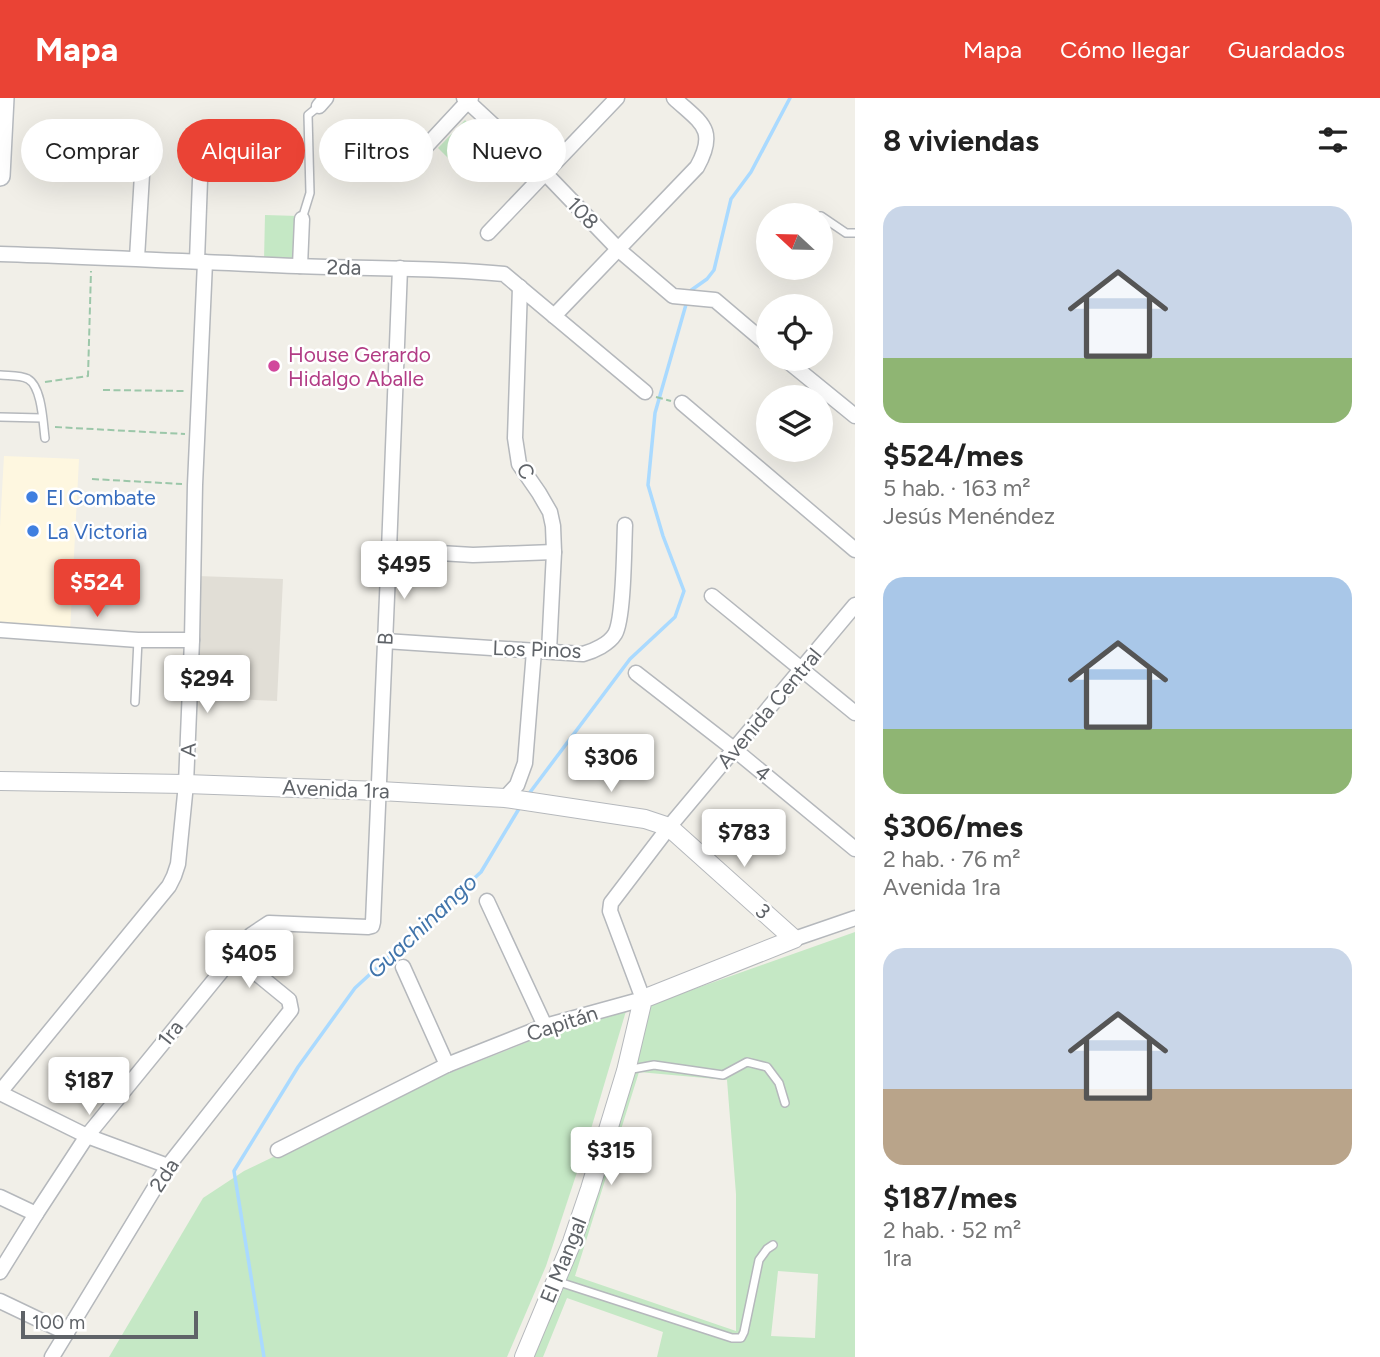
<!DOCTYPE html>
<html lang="es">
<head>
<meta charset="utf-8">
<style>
  :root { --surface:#fff; --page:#f2f2f2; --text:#222; --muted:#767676; --accent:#ea4335 }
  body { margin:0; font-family:Figtree,sans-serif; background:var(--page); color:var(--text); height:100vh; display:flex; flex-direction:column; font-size:26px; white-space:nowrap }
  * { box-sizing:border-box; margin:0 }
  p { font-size:23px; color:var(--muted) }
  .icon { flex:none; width:38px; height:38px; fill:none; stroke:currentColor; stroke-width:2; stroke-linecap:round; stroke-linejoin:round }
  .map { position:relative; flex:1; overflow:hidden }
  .sheet { display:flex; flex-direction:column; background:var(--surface); width:525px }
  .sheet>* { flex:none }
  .top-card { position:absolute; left:21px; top:21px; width:665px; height:63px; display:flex; gap:14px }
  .needle { width:46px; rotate:292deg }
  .controls { position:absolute; left:756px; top:105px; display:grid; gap:14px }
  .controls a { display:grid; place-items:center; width:77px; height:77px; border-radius:50%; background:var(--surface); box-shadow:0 7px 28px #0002; font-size:35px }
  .scale { position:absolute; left:21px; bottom:18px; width:177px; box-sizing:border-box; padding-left:7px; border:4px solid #5f6368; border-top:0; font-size:19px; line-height:24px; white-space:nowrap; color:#5f6368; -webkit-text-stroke:5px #fff; paint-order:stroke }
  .price { position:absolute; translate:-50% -60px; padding:0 16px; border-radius:7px; background:#fff; color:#222; font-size:23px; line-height:46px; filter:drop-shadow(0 2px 4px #0008) }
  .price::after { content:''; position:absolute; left:50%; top:42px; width:21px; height:16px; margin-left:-10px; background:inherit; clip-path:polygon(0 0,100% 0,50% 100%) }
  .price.selected { background:var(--accent); color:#fff }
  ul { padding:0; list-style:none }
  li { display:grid; align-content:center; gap:14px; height:371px; padding:0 28px }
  li span { display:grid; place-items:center; height:217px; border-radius:21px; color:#555 }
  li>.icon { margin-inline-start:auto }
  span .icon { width:126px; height:126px; fill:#fffc; stroke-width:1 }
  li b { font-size:30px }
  h2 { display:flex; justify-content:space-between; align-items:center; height:84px; padding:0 28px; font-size:30px }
  .chip { padding:0 24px; border-radius:32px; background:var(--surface); box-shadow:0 7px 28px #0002; font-size:24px; line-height:63px }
  .chip.selected { background:var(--accent); color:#fff }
  header { display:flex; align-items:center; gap:42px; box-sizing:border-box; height:98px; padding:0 35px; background:var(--accent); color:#fff }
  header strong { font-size:33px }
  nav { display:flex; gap:38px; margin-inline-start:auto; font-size:24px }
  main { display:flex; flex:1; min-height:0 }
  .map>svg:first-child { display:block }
  .commercial { fill:#fef7e0 }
  .education { fill:#e1ded6 }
  .green { fill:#c5e8c5; fill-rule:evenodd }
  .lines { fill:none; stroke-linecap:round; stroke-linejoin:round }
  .stream { stroke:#aadaff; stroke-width:3.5 }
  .service-casing { stroke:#b5b8bc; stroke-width:10 }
  .minor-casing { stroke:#b5b8bc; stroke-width:17 }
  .tertiary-casing { stroke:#b5b8bc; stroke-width:20 }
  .secondary-casing { stroke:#b6babf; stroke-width:22 }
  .path { stroke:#9cc7a9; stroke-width:2; stroke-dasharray:7 3.5; stroke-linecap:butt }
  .service { stroke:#fff; stroke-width:7 }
  .minor { stroke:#fff; stroke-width:14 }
  .tertiary { stroke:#fff; stroke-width:18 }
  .secondary { stroke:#fff; stroke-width:19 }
  .hotel-dot { fill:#d1479c; stroke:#fff; stroke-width:2.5 }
  .shop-dot { fill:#3f7fe0; stroke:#fff; stroke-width:2.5 }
  .labels { text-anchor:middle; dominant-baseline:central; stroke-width:5; stroke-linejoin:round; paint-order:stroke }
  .street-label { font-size:21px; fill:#5f6368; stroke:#fff }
  .hotel-label { font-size:21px; fill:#b23c85; stroke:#fff; text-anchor:start }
  .shop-label { font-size:21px; fill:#366cbe; stroke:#fff; text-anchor:start }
  .water-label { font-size:23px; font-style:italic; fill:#4174aa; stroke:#fff }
</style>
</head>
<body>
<header>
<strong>Mapa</strong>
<nav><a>Mapa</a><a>Cómo llegar</a><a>Guardados</a></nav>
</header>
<main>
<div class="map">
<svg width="855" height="1259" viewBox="0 0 855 1259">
  <rect width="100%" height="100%" fill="#f1efe8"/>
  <!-- commercial -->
  <path class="commercial" d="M4,358L79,361L70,534L0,530V429Z"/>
  <!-- education -->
  <path class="education" d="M197,478L283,481L277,603L192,599Z"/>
  <!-- green -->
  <g class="green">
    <path d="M465,22L487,44L460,72L438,50Z"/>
    <path d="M265,117L298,118L297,164L264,163Z"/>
    <path d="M855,834V1259H657L663,1234L567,1200L543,1259H534L582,1141L649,907ZM639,974L727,982L736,1096V1233L575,1178ZM778,1173L818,1176L815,1240L771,1238Z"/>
    <path d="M626,913L588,1041L546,1168L507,1259H109L203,1100L244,1073L432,982L570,927Z"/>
  </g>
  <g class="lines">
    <!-- stream -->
    <g class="stream">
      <path d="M689,196L690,193L707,181L714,172L731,101L751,74L790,0"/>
      <path d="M528,697L630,561L675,519L684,493L663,438L648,387L655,315L687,203"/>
      <path d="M264,1259L234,1073L298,969L355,890L481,774L520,709"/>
    </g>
    <defs>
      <g id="service">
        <path d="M821,118L846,135H855"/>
        <path d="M302,121L310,95L308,17L319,8"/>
        <path d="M0,277C9,278 20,277 28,281C42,289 43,325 45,340"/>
        <path d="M0,319L42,320"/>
        <path d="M135,604L138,542"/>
        <path d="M627,972L654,967L723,977L747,964L767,969L779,985L785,1005"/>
        <path d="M556,1183L732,1240H741L744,1234L759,1162L767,1151L773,1147"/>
      </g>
      <g id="minor">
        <path d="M464,0L545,75L619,152L673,198L715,202L768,247"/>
        <path d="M319,8L326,0"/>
        <path d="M406,70L471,0"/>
        <path d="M488,135L617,0"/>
        <path d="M0,156C99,159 198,164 297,168C366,171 435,169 504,176L645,294"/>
        <path d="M137,160L143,60"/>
        <path d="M197,163L200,82"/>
        <path d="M300,168L302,121"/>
        <path d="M520,189L515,340L519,366L539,395L550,414L553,428L554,454L549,553"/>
        <path d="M554,218L697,69C718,31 701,25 674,0"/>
        <path d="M785,261L855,318"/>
        <path d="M682,305L855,452"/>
        <path d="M389,452L473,457L554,454"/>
        <path d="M712,498L855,615"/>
        <path d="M0,532L138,542H192"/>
        <path d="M385,543L583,556C594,553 609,546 615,536C624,521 624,448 625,427"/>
        <path d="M636,575L735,652L855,751"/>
        <path d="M505,700L517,687L525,665L534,553"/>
        <path d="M487,803L545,928"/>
        <path d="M794,841L855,820"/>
        <path d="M403,869L447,967"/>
        <path d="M0,994L169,788L174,778L178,766L186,686L192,542L195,387L205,164"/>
        <path d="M0,995L87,1038L168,1068"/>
        <path d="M278,1052L447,967L545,928L643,901L610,813L611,805L669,729L855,507"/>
        <path d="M0,1099L36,1116"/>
        <path d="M0,1174L36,1116L87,1038L251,837L269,825L368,829L372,828L373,824L389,452L400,170"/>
        <path d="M0,1203L67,1235"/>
        <path d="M52,1259L168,1068L291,912L289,902L234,857"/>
      </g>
      <path id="tertiary" d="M0,683L186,686L380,693L505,700L645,721L669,729L794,841L643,901L626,973L590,1091L572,1144L524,1259"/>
      <path id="secondary" d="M0,78L4,0"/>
    </defs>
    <!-- service casing -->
    <use href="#service" class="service-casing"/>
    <!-- minor casing -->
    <use href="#minor" class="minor-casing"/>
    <!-- tertiary casing -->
    <use href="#tertiary" class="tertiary-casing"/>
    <!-- secondary casing -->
    <use href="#secondary" class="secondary-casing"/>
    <!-- path -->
    <g class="path">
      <path d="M45,284L88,278L91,173"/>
      <path d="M103,292L186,293"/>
      <path d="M656,299L671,303"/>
      <path d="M55,329L185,336"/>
      <path d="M92,381L182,386"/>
    </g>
    <!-- service -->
    <use href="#service" class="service"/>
    <!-- minor -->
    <use href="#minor" class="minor"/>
    <!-- tertiary -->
    <use href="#tertiary" class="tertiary"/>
    <!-- secondary -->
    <use href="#secondary" class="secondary"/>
  </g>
  <!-- markers -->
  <circle class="hotel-dot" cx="274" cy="268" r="7"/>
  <g class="shop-dot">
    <circle cx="32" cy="399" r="7"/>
    <circle cx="33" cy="433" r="7"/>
  </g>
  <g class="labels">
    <!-- street labels -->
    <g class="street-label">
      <text transform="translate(583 115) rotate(46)">108</text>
      <text transform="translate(344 169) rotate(1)">2da</text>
      <text transform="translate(526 373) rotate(61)">C</text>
      <text transform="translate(385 541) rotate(-87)">B</text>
      <text transform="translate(537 551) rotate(2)">Los Pinos</text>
      <text transform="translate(769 610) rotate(-50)">Avenida Central</text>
      <text transform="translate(188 652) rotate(-88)">A</text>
      <text transform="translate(763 675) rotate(40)">4</text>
      <text transform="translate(336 691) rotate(2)">Avenida 1ra</text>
      <text transform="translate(763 813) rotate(42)">3</text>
      <text transform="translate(562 925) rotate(-18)">Capitán</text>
      <text transform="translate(170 935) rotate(-51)">1ra</text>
      <text transform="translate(164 1077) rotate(-57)">2da</text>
      <text transform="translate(563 1162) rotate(-68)">El Mangal</text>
    </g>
    <!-- hotel labels -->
    <g class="hotel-label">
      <text x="288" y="256">House Gerardo<tspan x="288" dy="24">Hidalgo Aballe</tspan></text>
    </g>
    <!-- shop labels -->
    <g class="shop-label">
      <text x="46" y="399">El Combate</text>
      <text x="47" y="433">La Victoria</text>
    </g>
    <!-- water labels -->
    <g class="water-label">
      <text transform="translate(422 828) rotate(-43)">Guachinango</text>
    </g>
  </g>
</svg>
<div class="controls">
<a><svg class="needle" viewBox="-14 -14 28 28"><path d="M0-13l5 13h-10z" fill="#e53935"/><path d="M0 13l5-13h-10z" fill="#767676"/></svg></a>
<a><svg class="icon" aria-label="locate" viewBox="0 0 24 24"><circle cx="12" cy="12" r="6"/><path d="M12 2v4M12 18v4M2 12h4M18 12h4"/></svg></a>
<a><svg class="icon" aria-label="layers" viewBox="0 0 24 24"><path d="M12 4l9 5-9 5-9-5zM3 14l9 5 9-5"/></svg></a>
</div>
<div class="scale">100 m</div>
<b class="price" style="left:404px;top:503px">$495</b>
<b class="price selected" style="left:97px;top:521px">$524</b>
<b class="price" style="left:207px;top:617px">$294</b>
<b class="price" style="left:611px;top:696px">$306</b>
<b class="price" style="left:744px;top:771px">$783</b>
<b class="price" style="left:249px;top:892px">$405</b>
<b class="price" style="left:89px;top:1019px">$187</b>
<b class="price" style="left:611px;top:1089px">$315</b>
<div class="top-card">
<a class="chip">Comprar</a>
<a class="chip selected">Alquilar</a>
<a class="chip">Filtros</a>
<a class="chip">Nuevo</a>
</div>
</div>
<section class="sheet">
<h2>8 viviendas<svg class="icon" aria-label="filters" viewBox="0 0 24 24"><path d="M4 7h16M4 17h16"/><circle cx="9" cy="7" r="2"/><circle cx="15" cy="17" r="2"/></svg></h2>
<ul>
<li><span style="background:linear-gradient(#c9d6e8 70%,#8fb573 0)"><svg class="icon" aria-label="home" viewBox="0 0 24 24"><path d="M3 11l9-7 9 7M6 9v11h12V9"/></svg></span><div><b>$524/mes</b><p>5 hab. · 163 m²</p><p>Jesús Menéndez</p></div></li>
<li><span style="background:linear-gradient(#a9c7e8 70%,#8fb573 0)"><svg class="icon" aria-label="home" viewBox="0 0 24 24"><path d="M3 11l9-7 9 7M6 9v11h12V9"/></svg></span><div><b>$306/mes</b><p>2 hab. · 76 m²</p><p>Avenida 1ra</p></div></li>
<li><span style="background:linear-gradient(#c9d6e8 65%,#b9a48a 0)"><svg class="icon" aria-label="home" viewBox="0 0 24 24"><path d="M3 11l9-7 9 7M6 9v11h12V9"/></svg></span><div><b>$187/mes</b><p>2 hab. · 52 m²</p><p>1ra</p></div></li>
</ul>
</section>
</main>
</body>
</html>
